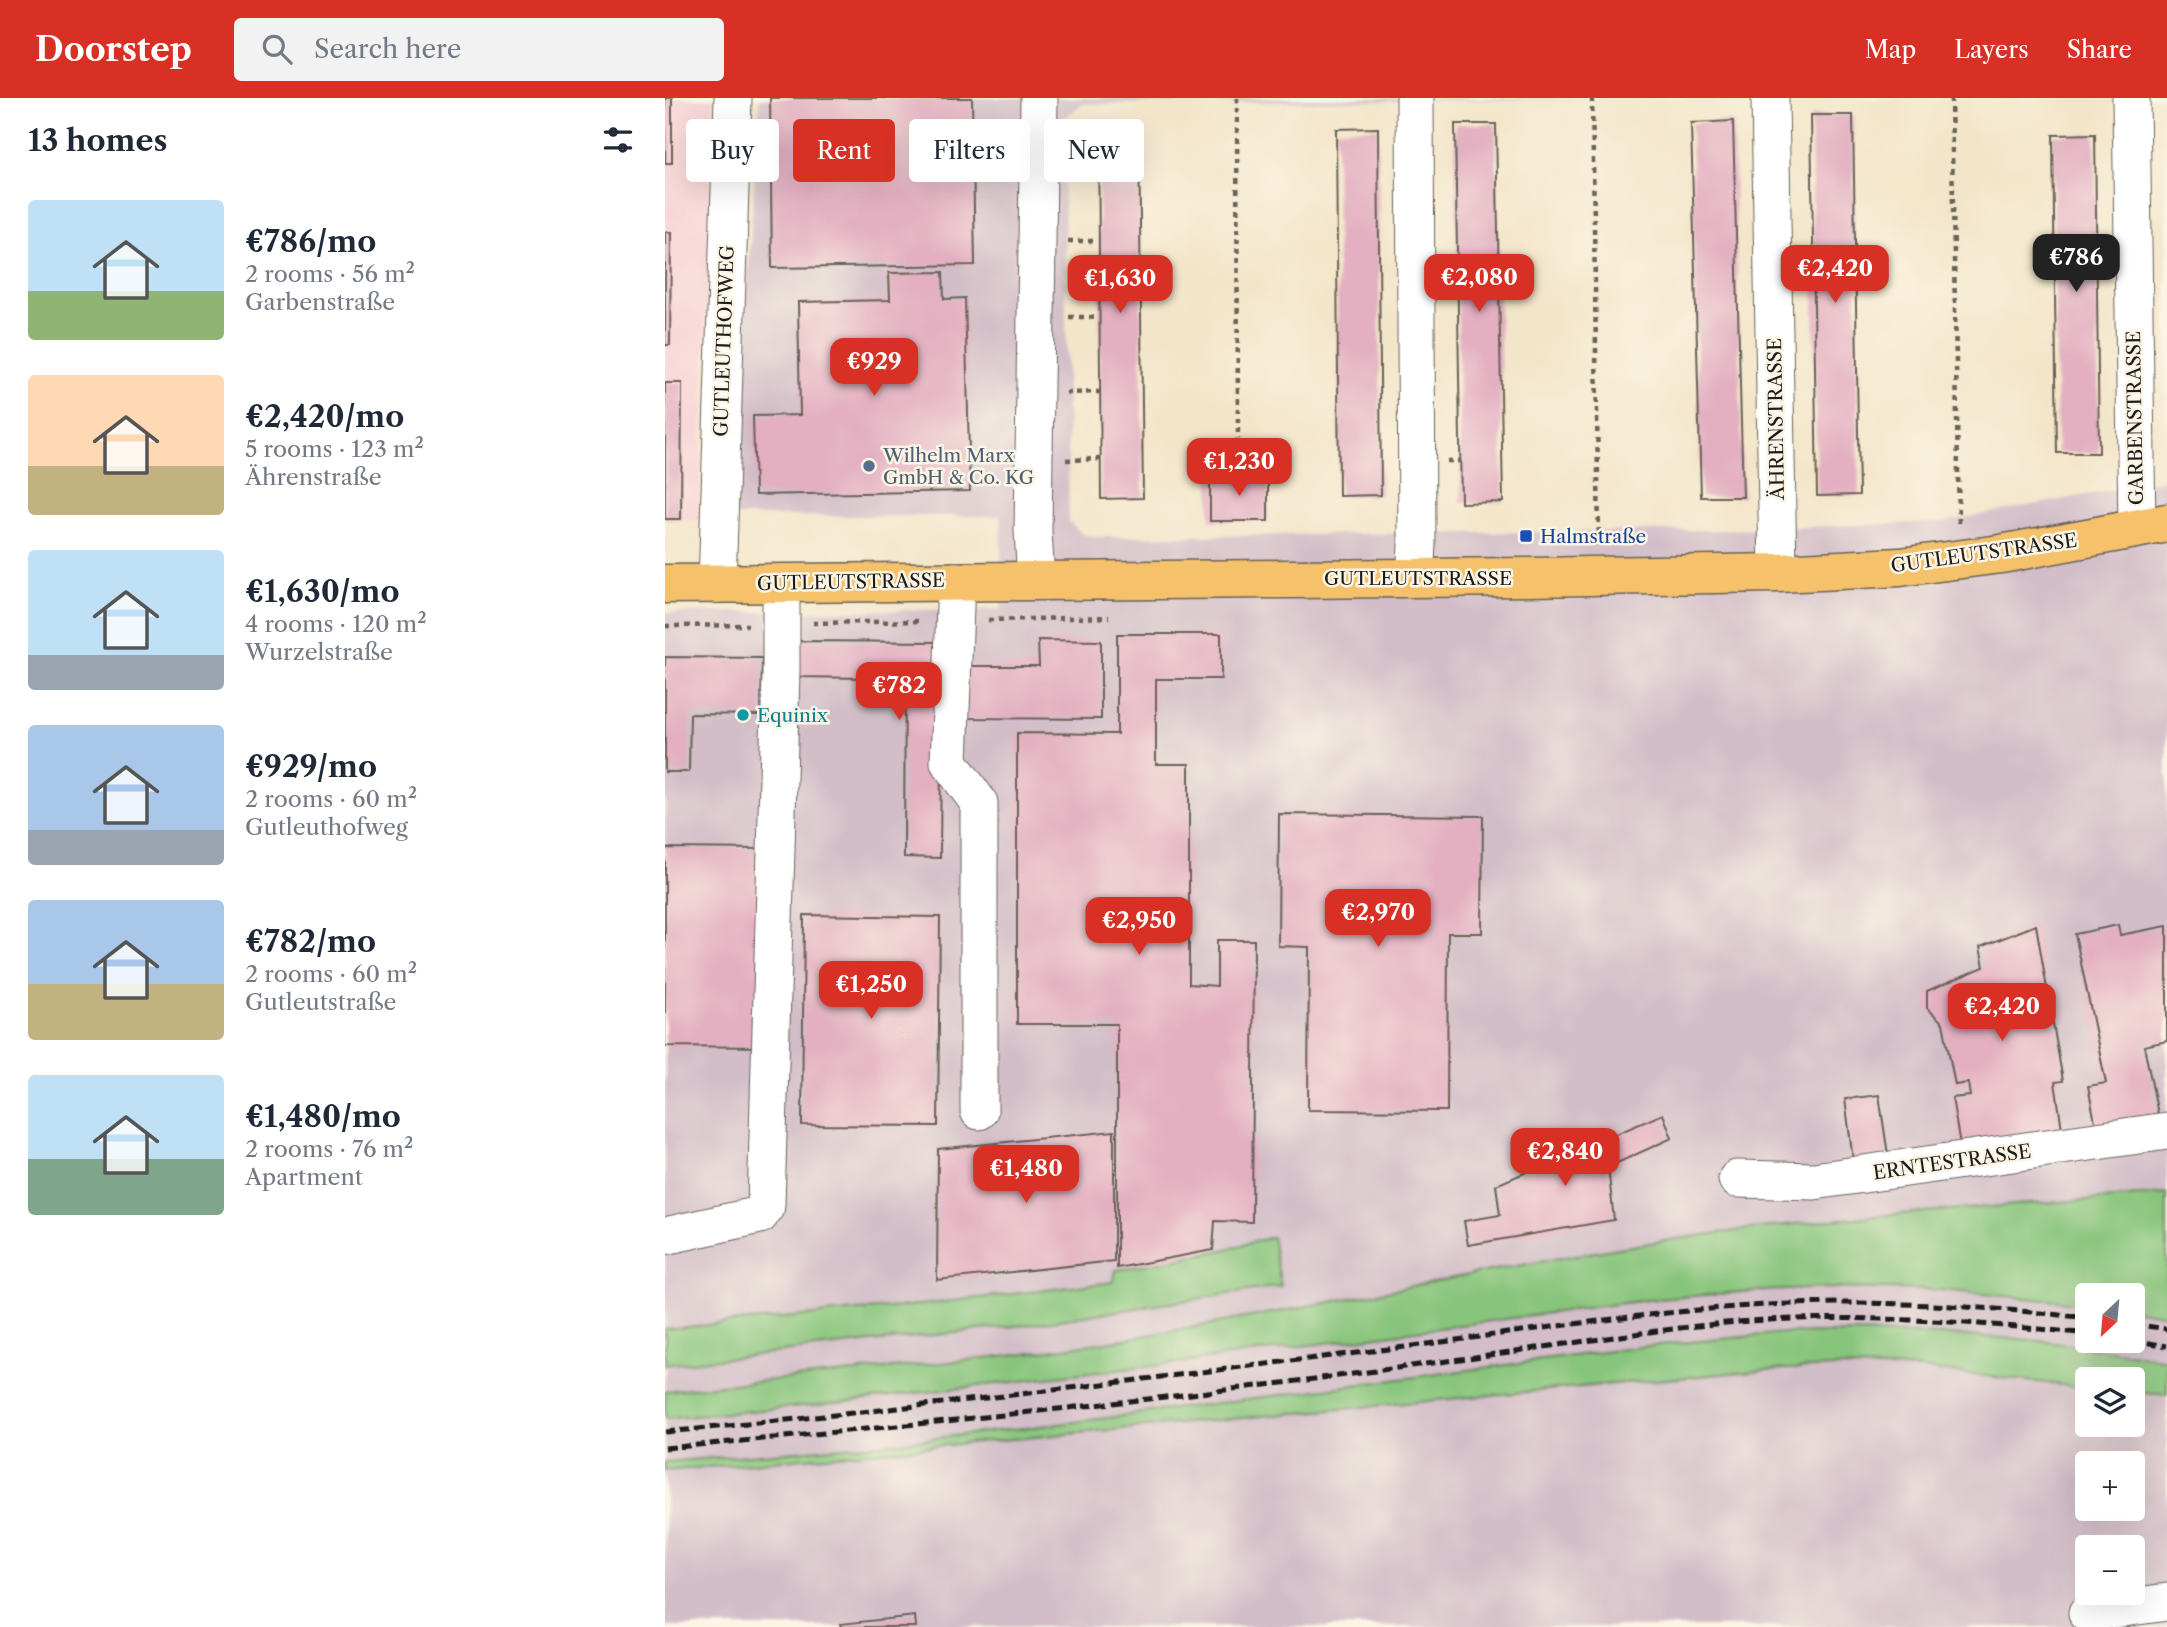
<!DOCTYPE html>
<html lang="en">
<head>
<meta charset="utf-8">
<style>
  :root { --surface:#fff; --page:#f2f2f3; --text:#1f2937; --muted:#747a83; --accent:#d93025 }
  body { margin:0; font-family:"Libre Caslon Text",serif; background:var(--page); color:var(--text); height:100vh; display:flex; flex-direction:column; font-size:26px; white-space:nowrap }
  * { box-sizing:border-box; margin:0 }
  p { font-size:23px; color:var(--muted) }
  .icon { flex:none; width:38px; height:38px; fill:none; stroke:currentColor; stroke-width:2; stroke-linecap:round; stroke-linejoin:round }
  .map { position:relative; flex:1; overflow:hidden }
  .side { display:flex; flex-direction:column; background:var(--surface); width:665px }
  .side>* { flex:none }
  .banner { position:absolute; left:21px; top:21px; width:665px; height:63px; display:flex; gap:14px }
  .needle { width:46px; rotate:206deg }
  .buttons { position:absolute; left:1410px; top:1185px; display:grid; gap:14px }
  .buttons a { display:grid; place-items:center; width:70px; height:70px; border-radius:7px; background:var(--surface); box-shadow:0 7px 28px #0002; font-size:35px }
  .price { position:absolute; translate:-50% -60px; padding:0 16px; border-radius:14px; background:var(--accent); color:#fff; font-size:23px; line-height:46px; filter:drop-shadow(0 2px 4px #0008) }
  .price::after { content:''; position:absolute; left:50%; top:42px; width:21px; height:16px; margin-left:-10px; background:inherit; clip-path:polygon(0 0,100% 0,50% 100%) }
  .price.active { background:#222; color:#fff }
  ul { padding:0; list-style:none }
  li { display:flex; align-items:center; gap:21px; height:175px; padding:0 28px }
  li span { display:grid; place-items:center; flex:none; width:196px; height:140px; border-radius:7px; color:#555 }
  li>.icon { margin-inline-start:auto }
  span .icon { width:84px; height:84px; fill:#fffc; stroke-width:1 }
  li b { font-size:30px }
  h2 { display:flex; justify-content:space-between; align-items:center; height:84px; padding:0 28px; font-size:30px }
  .chip { padding:0 24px; border-radius:7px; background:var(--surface); box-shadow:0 7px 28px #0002; font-size:24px; line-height:63px }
  .chip.active { background:var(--accent); color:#fff }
  header { display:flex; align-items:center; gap:42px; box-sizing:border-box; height:98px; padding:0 35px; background:var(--accent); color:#fff }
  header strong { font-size:33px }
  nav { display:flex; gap:38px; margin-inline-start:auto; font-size:24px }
  .search { width:490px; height:63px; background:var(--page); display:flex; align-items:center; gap:18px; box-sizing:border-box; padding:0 24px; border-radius:7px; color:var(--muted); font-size:26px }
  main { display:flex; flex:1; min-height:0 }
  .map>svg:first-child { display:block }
  .built { fill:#f7cfd4 }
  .industrial { fill:#d2bdc8; fill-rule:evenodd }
  .green { fill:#88c57b; stroke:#52704c; stroke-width:2 }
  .building { fill:#e3afc1 }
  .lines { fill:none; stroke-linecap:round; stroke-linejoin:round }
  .minor-casing { stroke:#676259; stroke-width:39 }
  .major-casing { stroke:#676259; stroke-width:41 }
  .path { stroke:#676259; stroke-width:4.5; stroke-dasharray:5 5; stroke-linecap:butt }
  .minor { stroke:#fff; stroke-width:37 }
  .major { stroke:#f5c16b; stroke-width:38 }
  .rail { stroke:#1c1c1c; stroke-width:5; stroke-dasharray:10 5; stroke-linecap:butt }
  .service-dot { fill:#5c6f8a; stroke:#fcf5e5; stroke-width:2.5 }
  .transit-dot { fill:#1a4fb4; stroke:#fcf5e5; stroke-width:2.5 }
  .culture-dot { fill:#0f9aa8; stroke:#fcf5e5; stroke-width:2.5 }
  .labels { text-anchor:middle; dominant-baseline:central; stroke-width:5; stroke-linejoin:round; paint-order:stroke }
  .street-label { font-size:19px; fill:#1c1c1c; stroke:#fcf5e5 }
  .service-label { font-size:19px; fill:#4e5e75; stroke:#fcf5e5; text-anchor:start }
  .transit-label { font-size:19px; fill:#164399; stroke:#fcf5e5; text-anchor:start }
  .culture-label { font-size:19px; fill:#0d838f; stroke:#fcf5e5; text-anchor:start }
</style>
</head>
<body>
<header>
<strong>Doorstep</strong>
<div class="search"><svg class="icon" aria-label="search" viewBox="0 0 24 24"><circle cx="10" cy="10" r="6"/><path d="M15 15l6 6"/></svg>Search here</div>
<nav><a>Map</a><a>Layers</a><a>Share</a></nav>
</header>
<main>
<section class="side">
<h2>13 homes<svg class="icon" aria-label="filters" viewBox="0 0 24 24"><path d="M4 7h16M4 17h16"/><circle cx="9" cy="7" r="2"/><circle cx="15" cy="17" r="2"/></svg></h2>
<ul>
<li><span style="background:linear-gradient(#bfe0f5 65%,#8fb573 0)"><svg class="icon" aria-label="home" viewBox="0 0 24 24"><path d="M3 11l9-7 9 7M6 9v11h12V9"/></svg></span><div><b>€786/mo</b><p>2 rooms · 56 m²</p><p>Garbenstraße</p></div></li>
<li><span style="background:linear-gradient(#ffd9b3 65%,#c2b280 0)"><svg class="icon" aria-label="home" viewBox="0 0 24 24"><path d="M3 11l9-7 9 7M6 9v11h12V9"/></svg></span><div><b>€2,420/mo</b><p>5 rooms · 123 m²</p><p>Ährenstraße</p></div></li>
<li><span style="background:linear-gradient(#bfe0f5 75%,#9aa5b1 0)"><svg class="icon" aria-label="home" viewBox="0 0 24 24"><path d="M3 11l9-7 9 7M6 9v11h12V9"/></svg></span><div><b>€1,630/mo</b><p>4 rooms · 120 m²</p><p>Wurzelstraße</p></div></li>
<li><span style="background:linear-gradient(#a9c7e8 75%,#9aa5b1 0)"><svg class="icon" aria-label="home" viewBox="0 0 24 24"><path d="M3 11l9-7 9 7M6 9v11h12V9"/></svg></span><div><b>€929/mo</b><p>2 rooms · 60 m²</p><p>Gutleuthofweg</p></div></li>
<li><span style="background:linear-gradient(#a9c7e8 60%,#c2b280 0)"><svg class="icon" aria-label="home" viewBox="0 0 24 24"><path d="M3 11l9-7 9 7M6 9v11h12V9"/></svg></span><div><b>€782/mo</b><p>2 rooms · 60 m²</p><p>Gutleutstraße</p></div></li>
<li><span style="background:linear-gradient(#bfe0f5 60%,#7fa58c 0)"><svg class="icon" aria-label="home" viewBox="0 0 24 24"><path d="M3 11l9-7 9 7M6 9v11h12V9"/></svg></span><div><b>€1,480/mo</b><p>2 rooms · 76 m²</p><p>Apartment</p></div></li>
</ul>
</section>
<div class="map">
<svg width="1502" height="1529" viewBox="0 0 1502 1529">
  <rect width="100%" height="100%" fill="#fcf5e5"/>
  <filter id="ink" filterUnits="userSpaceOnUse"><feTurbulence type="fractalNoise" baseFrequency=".0143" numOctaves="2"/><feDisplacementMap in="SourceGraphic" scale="14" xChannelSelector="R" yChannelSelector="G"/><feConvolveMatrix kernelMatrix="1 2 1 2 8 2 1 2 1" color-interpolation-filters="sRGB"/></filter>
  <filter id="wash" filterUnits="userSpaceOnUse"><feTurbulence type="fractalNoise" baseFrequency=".00686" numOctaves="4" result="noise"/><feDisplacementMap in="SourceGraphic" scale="28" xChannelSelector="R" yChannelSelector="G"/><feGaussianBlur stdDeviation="1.57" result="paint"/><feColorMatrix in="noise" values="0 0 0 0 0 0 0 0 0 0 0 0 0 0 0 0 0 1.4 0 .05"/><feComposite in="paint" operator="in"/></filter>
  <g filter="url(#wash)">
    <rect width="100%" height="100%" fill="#f3e5c9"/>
    <!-- built -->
    <path class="built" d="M0,0H49L34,423H0Z"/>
    <!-- industrial -->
    <path class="industrial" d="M95,0H986L418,6L402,17L398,34L404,424L417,436L436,439L1063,432L1277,424L1502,382V1529H0V515L336,511V418H67ZM1423,1197H1468V1242H1423ZM1423,1281H1468V1326H1423ZM1423,1365H1468V1410H1423ZM1423,1449H1468V1494H1423Z"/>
    <!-- green -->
    <g class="green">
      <path d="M1502,1096V1217L1468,1211V1197H1423V1206L1275,1192L1163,1190L1076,1194L982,1202L504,1266L149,1307L0,1321V1293C151,1277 304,1265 454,1242C650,1211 843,1164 1039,1137C1193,1116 1347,1108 1502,1096Z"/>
      <path d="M607,1139L616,1188L361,1227L0,1267V1231L254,1207L448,1184L451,1172L554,1153Z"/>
      <path d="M1119,1235C1197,1235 1276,1235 1354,1241C1403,1245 1453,1254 1502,1262V1297L1468,1294V1281H1423V1290L1260,1271L1172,1269L1100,1272L0,1373V1364L226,1345L410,1324L983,1248Z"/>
    </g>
    <g id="blocks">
      <!-- building -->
      <g class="building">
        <rect x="0" y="0" width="7" height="65"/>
        <path d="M105,0H307L310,167L107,170Z"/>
        <path d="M1146,17H1188L1194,397L1152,398Z"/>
        <path d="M1068,23L1078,399H1036L1026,25Z"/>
        <path d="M790,26H831L838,404L796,405Z"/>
        <path d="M713,30L716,397L674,398L671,31Z"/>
        <path d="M474,32L478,400L436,401L433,33Z"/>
        <path d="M1430,36L1434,355H1392L1388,37Z"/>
        <path d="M0,134H6L5,247H0Z"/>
        <path d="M278,174L279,201L300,200L305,393L90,397L88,318L135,317L133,204L225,202L224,175Z"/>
        <path d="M0,285H17L16,421H0Z"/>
        <rect x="545" y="377" width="58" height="46"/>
        <path d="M452,536H556V581H491V666H524V886L552,888V842H589L587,1124L550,1123L548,1152L452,1170V926H352V635L452,636Z"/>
        <path d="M373,542L436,543V621L297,620V568H374Z"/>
        <path d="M132,543L277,544L275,760L239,759L240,566L203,565L202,580L131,579Z"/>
        <path d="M0,559L97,560L96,617L25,616L24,674H0Z"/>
        <path d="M614,716L818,718L817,835H783L782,1013L643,1012L644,849L613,848Z"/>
        <path d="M0,750L102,751L100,949L0,948Z"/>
        <path d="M139,817L275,819L273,1028L137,1027Z"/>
        <path d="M1371,827L1398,983L1390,984L1397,1031L1295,1047L1287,1000L1305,998L1303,985L1290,987L1278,925L1262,910V893L1319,869L1315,849Z"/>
        <path d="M1453,827L1455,837L1502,828V943L1479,948L1493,1016L1431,1029L1423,988L1441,985L1410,836Z"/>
        <path d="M1214,997L1223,1057L1188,1062L1180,1001Z"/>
        <path d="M998,1016L1007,1040L943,1069L949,1122L803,1147L799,1123L835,1117L831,1087Z"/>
        <path d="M449,1033V1163L272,1182L273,1051Z"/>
        <path d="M250,1518L251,1529H176L175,1526Z"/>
      </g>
    </g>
  </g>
  <g filter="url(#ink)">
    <use href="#blocks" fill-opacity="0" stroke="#676259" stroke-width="2"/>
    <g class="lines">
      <defs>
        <g id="minor">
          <path d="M1105,0L1113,475"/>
          <path d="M1466,0L1472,431"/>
          <path d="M750,480L752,447L750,0"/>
          <path d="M371,482L368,433L374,0"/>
          <path d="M291,483L284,664L314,705V1013"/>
          <path d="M52,486L68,0"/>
          <path d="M1072,1081L1149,1083L1502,1033"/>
          <path d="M0,1138L95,1117L101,1108L116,574V486"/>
          <path d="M1422,1515L1502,1504"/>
        </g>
        <path id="major" d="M0,486L862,479L1113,475L1235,469L1336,456L1502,425"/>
      </defs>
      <!-- minor casing -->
      <use href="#minor" class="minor-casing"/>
      <!-- major casing -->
      <use href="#major" class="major-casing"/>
      <!-- path -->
      <g class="path">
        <path d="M572,0L573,341"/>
        <path d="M927,0L934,441"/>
        <path d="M1286,0L1294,425"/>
        <path d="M406,76L433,75"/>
        <path d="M403,143H434"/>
        <path d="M404,219H434"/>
        <path d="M401,295L435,294"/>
        <path d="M401,362L435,361"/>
        <path d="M782,363H795"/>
        <path d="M323,522L444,519"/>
        <path d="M148,525L258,523"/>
        <path d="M0,528L83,527"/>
      </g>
      <!-- minor -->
      <use href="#minor" class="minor"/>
      <!-- major -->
      <use href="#major" class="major"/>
      <!-- rail -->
      <g class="rail">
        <path d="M1468,1226L1502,1231"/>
        <path d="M1468,1242L1502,1248"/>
        <path d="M0,1334C236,1312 472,1282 707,1253C824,1239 940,1219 1057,1210C1179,1200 1301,1206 1423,1220"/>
        <path d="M0,1350C222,1330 444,1307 665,1279C750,1268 836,1255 921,1243C976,1235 1031,1227 1085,1223C1198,1216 1311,1224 1423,1236"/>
      </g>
    </g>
  </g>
  <!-- markers -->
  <circle class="service-dot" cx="204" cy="368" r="7"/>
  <rect class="transit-dot" x="854" y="431" width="14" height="14" rx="3.5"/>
  <circle class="culture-dot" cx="78" cy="617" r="7"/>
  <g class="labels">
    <!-- street labels -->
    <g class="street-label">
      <text transform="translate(59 243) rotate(-88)">GUTLEUTHOFWEG</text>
      <text transform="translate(1470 320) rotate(-91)">GARBENSTRASSE</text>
      <text transform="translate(1111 321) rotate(-91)">ÄHRENSTRASSE</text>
      <text transform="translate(1319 455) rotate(-8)">GUTLEUTSTRASSE</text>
      <text x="753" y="480">GUTLEUTSTRASSE</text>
      <text transform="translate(186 484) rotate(-1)">GUTLEUTSTRASSE</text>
      <text transform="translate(1287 1064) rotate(-8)">ERNTESTRASSE</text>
    </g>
    <!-- service labels -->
    <g class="service-label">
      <text x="218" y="357">Wilhelm Marx<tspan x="218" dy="22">GmbH &amp; Co. KG</tspan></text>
    </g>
    <!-- transit labels -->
    <g class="transit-label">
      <text x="875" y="438">Halmstraße</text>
    </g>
    <!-- culture labels -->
    <g class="culture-label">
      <text x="92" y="617">Equinix</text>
    </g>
  </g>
</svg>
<div class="buttons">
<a><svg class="needle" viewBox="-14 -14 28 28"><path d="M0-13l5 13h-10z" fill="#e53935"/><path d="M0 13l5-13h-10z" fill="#747a83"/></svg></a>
<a><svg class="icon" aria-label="layers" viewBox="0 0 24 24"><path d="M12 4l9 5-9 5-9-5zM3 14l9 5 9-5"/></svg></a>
<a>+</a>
<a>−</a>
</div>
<b class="price active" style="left:1411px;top:196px">€786</b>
<b class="price" style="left:1170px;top:207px">€2,420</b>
<b class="price" style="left:814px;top:216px">€2,080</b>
<b class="price" style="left:455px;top:217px">€1,630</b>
<b class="price" style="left:209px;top:300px">€929</b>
<b class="price" style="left:574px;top:400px">€1,230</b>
<b class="price" style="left:234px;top:624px">€782</b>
<b class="price" style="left:713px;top:851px">€2,970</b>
<b class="price" style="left:474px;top:859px">€2,950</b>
<b class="price" style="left:206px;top:923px">€1,250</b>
<b class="price" style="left:1337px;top:945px">€2,420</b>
<b class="price" style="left:900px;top:1090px">€2,840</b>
<b class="price" style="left:361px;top:1107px">€1,480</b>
<div class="banner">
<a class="chip">Buy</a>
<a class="chip active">Rent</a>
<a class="chip">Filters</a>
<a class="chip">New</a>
</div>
</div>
</main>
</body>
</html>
